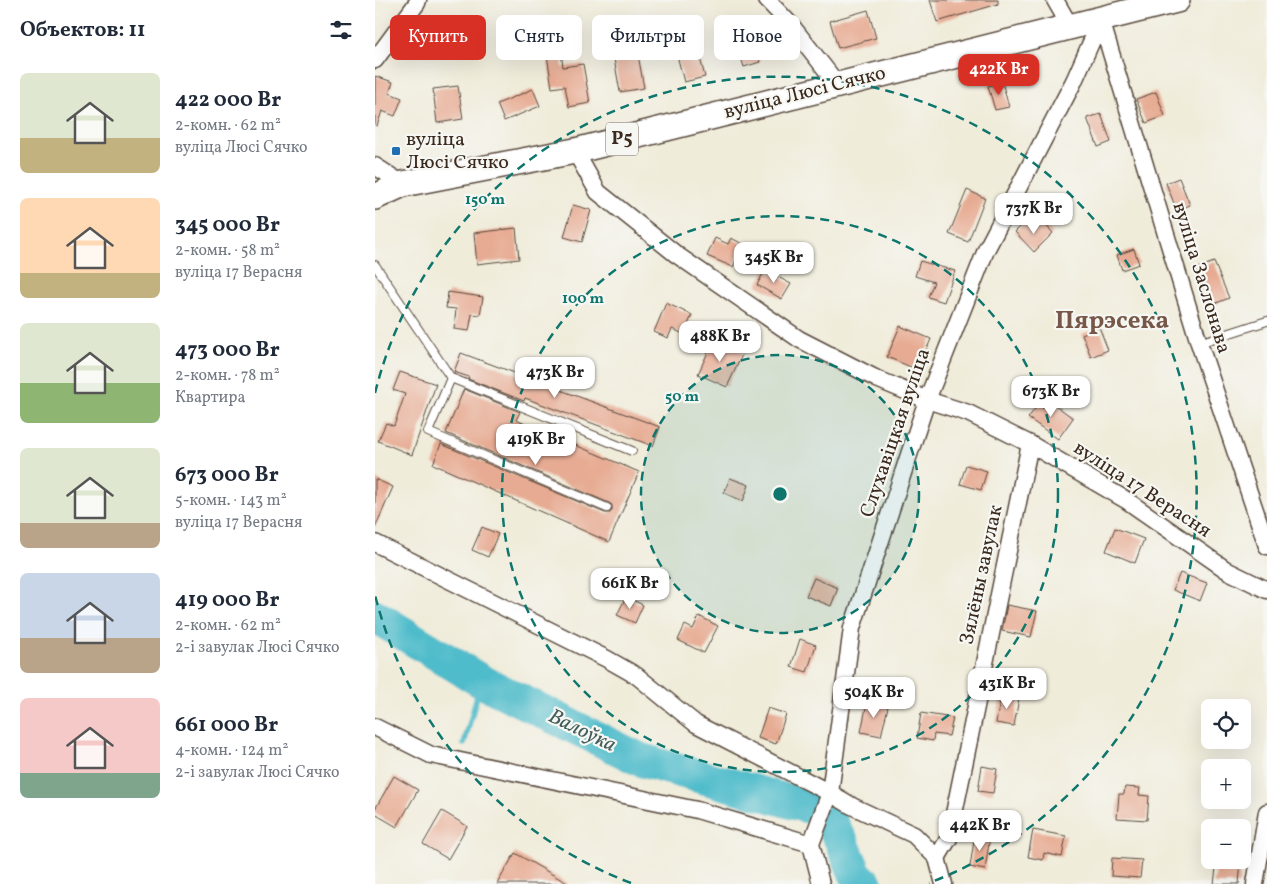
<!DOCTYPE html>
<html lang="ru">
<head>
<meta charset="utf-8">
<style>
  :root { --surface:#fff; --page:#f6f6f7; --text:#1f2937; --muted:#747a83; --accent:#d93025 }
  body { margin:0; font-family:Vollkorn,serif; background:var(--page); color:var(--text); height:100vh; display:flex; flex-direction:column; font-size:19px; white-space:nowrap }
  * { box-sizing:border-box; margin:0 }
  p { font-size:16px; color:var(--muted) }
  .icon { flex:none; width:28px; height:28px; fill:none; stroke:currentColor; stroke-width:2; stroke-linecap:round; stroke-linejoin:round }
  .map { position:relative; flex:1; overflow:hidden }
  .sheet { display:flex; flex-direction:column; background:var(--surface); width:375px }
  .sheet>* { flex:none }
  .top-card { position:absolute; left:15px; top:15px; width:475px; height:45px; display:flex; gap:10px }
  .fabs { position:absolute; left:826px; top:699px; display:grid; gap:10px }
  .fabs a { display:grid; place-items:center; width:50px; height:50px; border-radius:8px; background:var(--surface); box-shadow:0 5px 20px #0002; font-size:25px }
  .price { position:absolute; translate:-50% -42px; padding:0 11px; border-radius:10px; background:#fff; color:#222; font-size:16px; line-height:32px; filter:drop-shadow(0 1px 2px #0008) }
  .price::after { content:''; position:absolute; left:50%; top:30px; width:15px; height:11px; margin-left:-8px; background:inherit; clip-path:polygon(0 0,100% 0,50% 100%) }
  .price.selected { background:var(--accent); color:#fff }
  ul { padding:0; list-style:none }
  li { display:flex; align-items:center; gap:15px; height:125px; padding:0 20px }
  li span { display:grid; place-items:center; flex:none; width:140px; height:100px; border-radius:8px; color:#555 }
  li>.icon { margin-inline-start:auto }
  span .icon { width:60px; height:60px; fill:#fffc; stroke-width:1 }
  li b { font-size:21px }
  h2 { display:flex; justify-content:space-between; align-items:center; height:60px; padding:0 20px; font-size:21px }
  .pill { padding:0 18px; border-radius:8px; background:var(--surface); box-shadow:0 5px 20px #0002; font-size:18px; line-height:45px }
  .pill.selected { background:var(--accent); color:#fff }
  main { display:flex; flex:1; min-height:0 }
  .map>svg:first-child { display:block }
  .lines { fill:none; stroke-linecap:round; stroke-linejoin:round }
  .stream { stroke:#50bccb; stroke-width:5.5 }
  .river { stroke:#50bccb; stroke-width:34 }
  .building { fill:#e7ab93 }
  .lane-casing { stroke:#56473a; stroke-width:10 }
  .street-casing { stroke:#56473a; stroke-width:19 }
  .primary-casing { stroke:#56473a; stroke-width:28 }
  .lane { stroke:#fff; stroke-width:8 }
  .street { stroke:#fff; stroke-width:16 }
  .primary { stroke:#fff; stroke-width:25 }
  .ring { fill:none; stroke:#0f766e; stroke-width:2.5; stroke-dasharray:9 6 }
  .poi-dot { fill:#1f6fb2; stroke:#f6f6f2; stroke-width:2 }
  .labels { text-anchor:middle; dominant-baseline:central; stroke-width:4.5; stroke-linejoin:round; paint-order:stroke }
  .shield { fill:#f6f6f2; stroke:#73675e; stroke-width:1 }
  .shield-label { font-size:19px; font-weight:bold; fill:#3b2a1e }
  .street-label { font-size:20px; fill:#3b2a1e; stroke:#f6f6f2 }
  .poi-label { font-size:20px; fill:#3b2a1e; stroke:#f6f6f2; text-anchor:start }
  .water-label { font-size:21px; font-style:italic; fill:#425d5b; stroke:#f6f6f2 }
  .district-label { font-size:25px; font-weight:bold; fill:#775747; stroke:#f6f6f2 }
  .centre { fill:#0f766e; stroke:#f6f6f2; stroke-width:2.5 }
  .ring-label { font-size:15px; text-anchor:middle; font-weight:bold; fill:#0f766e; stroke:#f6f6f2; stroke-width:4.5; stroke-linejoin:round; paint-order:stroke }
</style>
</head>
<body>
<main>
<section class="sheet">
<h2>Объектов: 11<svg class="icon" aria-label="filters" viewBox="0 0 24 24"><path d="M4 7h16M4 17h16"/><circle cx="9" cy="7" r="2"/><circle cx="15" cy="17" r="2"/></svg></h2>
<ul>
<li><span style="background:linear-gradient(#dfe7d0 65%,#c2b280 0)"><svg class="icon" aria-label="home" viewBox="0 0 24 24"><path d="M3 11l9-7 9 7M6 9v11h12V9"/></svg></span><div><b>422 000 Br</b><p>2-комн. · 62 m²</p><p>вуліца Люсі Сячко</p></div></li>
<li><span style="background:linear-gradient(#ffd9b3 75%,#c2b280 0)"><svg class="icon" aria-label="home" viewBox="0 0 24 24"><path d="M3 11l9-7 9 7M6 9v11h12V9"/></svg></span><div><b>345 000 Br</b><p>2-комн. · 58 m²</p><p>вуліца 17 Верасня</p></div></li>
<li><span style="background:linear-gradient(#dfe7d0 60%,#8fb573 0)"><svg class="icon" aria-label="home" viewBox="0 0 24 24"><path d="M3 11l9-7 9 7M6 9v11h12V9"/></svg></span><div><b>473 000 Br</b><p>2-комн. · 78 m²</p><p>Квартира</p></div></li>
<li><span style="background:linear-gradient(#dfe7d0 75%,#b9a48a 0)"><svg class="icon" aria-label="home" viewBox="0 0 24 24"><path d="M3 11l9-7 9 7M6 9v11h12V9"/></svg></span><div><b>673 000 Br</b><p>5-комн. · 143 m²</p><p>вуліца 17 Верасня</p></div></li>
<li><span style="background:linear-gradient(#c9d6e8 65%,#b9a48a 0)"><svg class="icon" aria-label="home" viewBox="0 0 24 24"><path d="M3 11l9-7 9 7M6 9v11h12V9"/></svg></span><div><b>419 000 Br</b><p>2-комн. · 62 m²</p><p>2-і завулак Люсі Сячко</p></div></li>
<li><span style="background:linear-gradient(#f6c9c9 75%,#7fa58c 0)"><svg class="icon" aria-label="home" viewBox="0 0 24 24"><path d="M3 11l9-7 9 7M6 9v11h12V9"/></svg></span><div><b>661 000 Br</b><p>4-комн. · 124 m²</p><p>2-і завулак Люсі Сячко</p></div></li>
</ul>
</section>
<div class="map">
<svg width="892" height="884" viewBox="0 0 892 884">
  <rect width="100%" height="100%" fill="#f6f6f2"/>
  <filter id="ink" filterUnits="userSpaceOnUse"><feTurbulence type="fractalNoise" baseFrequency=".02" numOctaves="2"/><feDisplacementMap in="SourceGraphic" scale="10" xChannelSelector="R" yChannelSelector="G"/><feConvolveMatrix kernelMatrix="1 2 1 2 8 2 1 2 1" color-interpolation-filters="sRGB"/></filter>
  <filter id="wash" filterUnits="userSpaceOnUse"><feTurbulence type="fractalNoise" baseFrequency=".0096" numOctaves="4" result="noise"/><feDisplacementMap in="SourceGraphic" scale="20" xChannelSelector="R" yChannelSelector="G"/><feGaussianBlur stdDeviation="1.12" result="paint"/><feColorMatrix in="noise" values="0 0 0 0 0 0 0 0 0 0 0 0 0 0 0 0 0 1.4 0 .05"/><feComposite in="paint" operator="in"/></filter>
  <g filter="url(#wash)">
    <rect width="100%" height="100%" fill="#f0ecda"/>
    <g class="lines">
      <!-- stream -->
      <path class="stream" d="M89,744L106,681"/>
      <!-- river -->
      <g class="river">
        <path d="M0,616L106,681L266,760L431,806"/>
        <path d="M456,823L466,840L481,875L491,884"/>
      </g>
    </g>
    <g id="blocks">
      <!-- building -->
      <g class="building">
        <path d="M555,0H623V4L562,22Z"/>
        <path d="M493,10L501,38L463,48L455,21Z"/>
        <path d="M388,37L393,51L383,54L385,62L369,67L362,45Z"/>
        <path d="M262,49L269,88L245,92L238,53Z"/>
        <path d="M186,52L188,67L208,64L215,103L194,107L190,86L177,88L172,55Z"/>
        <path d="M324,54L330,77L309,82L303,59Z"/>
        <path d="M0,76L18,82L14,93L27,98L20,116L7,111L2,126L0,125Z"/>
        <path d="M627,82L634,107L620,110L613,86Z"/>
        <path d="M83,86L88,119L62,123L58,89Z"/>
        <path d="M158,89L165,106L129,121L122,104Z"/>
        <path d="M781,92L790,116L771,123L761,99Z"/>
        <path d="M726,114L736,142L723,147L712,118Z"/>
        <path d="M804,178L815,205L802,211L791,183Z"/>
        <path d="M592,190L610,198L593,242L574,234Z"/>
        <path d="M198,205L216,210L207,242L189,237Z"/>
        <path d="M666,220L678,233L659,252L640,232L650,222L657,229Z"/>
        <path d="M141,228L144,259L102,264L99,233Z"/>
        <path d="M340,238L353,244L356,238L368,244L358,267L332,256Z"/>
        <path d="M759,249L764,264L747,270L742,255Z"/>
        <path d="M545,261L580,271L569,302L553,297L559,282L540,276Z"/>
        <path d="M839,262L854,298L834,306L820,269Z"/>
        <path d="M390,270L416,284L407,299L382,285Z"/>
        <path d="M73,292L108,297L105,315L97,314L94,331L79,329L81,309L71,308Z"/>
        <path d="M291,303L317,315L309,334L297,329L293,338L279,332Z"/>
        <path d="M525,326L556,339L543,370L512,357Z"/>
        <path d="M724,327L733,350L716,357L707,334Z"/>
        <path d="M339,339L368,353L352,387L323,374Z"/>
        <path d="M86,353L285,427L278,446L150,398L149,401L93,379L94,377L79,372Z"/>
        <path d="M25,372L61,384L37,455L3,441L11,423L19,426L30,394L18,390Z"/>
        <path d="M89,389L145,412L141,420L264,472L234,542L58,464L66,444L230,513H235L237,510V505L234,503L71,433Z"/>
        <path d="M669,397L698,418L683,439L653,418Z"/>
        <path d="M591,465L612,471L606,490L585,484Z"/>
        <path d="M355,478L374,485L368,501L349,493Z"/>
        <path d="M0,479L18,487L0,528Z"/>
        <path d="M107,527L123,534L113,557L97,550Z"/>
        <path d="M740,528L769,539L760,563L731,551Z"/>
        <path d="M805,573L832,583L825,601L798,590Z"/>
        <path d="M439,578L463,588L456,606L431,596Z"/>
        <path d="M251,597L268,605L260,623L242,615Z"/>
        <path d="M632,605L662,611L656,637L627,631Z"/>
        <path d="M324,616L343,626L329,653L303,640L310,625L318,629Z"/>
        <path d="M425,639L441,645L432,672L416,667Z"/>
        <path d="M626,695L644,698L639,726L621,723Z"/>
        <path d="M492,703L513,707L506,736L486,732Z"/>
        <path d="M393,708L411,714L401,744L383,738Z"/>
        <path d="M546,713L578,718L574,736L559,734L558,741L542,738Z"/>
        <path d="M607,766L622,769L618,793L603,791Z"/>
        <path d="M19,776L43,790L22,827L0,814V809Z"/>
        <path d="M750,787L765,788L764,795L774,796L772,820L742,818L744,794H749Z"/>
        <path d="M67,811L92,826L73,859L48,844Z"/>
        <path d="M658,830L691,836L687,857L669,853L668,860L653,857Z"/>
        <path d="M600,834L615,836L610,870L595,867Z"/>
        <path d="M140,853L194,884H122Z"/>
        <path d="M737,858L767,860L765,878L736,876Z"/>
        <path d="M842,860H866L864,884H839Z"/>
      </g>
    </g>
  </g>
  <g filter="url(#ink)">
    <use href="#blocks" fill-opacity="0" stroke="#56473a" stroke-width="1"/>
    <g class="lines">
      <defs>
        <g id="lane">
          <path d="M0,265L76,378L257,451"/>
          <path d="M824,343L892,321"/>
          <path d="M76,378L53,432L232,508"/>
        </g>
        <g id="street">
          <path d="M392,0L416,25L463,85"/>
          <path d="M680,0L696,28"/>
          <path d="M726,20L824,343L892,546"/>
          <path d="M0,60L42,3L43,0"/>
          <path d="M200,151L223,192L302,255L424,339L502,379L552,400L593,413L655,444L751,500L853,571L892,590"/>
          <path d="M0,166L28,184"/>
          <path d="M0,543L232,659L262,676L321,724L455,793L477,806L539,835L562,858L569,884"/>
          <path d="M0,727L56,755L322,810L436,844"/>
          <path d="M562,858L574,838L655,444"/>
          <path d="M446,884L436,844L455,793L477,628L552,400L611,250L699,81L726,20"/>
          <path d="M880,884L892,812"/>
        </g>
        <path id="primary" d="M0,197L28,184L200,151L802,0"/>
      </defs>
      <!-- lane casing -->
      <use href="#lane" class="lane-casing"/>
      <!-- street casing -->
      <use href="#street" class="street-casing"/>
      <!-- primary casing -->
      <use href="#primary" class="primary-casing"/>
      <!-- lane -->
      <use href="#lane" class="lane"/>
      <!-- street -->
      <use href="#street" class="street"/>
      <!-- primary -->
      <use href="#primary" class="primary"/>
    </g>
  </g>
  <!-- distance rings -->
  <circle cx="405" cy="494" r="139" fill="#0f766e" fill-opacity=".12"/>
  <g class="ring">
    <circle cx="405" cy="494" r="139"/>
    <circle cx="405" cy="494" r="278"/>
    <path d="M256 883A417 417 0 0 1 0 595M0 393A417 417 0 1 1 554 883"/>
  </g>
  <!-- markers -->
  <rect class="poi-dot" x="16" y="146" width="10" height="10" rx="2.5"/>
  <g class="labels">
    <!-- shield labels -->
    <rect class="shield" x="231" y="122.5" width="32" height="33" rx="4"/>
    <g class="shield-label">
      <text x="247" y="139">Р5</text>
    </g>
    <!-- street labels -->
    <g class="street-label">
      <text transform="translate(430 93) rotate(-14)">вуліца Люсі Сячко</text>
      <text transform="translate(826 278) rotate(73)">вуліца Заслонава</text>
      <text transform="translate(521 433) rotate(-71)">Слухавіцкая вуліца</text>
      <text transform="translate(767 490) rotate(33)">вуліца 17 Верасня</text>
      <text transform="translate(607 575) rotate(-78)">Зялёны завулак</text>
    </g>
    <!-- poi labels -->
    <g class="poi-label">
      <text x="31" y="140">вуліца<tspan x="31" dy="23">Люсі Сячко</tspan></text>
    </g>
    <!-- water labels -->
    <g class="water-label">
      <text transform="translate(207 731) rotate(26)">Валоўка</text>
    </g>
    <!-- district labels -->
    <g class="district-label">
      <text x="737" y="321">Пярэсека</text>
    </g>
  </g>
  <circle cx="405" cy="494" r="8" class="centre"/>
  <g class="ring-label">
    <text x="110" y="204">150 m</text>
    <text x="208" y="303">100 m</text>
    <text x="307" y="401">50 m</text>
  </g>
</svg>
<div class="fabs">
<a><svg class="icon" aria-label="locate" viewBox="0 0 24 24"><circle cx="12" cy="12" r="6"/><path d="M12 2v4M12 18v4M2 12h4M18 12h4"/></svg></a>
<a>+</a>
<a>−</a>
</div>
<b class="price selected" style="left:624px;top:96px">422K Br</b>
<b class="price" style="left:659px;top:235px">737K Br</b>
<b class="price" style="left:399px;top:284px">345K Br</b>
<b class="price" style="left:345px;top:363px">488K Br</b>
<b class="price" style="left:180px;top:399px">473K Br</b>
<b class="price" style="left:676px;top:418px">673K Br</b>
<b class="price" style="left:161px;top:466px">419K Br</b>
<b class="price" style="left:255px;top:610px">661K Br</b>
<b class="price" style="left:632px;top:710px">431K Br</b>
<b class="price" style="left:499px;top:719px">504K Br</b>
<b class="price" style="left:605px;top:852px">442K Br</b>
<div class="top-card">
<a class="pill selected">Купить</a>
<a class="pill">Снять</a>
<a class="pill">Фильтры</a>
<a class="pill">Новое</a>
</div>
</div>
</main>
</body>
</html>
